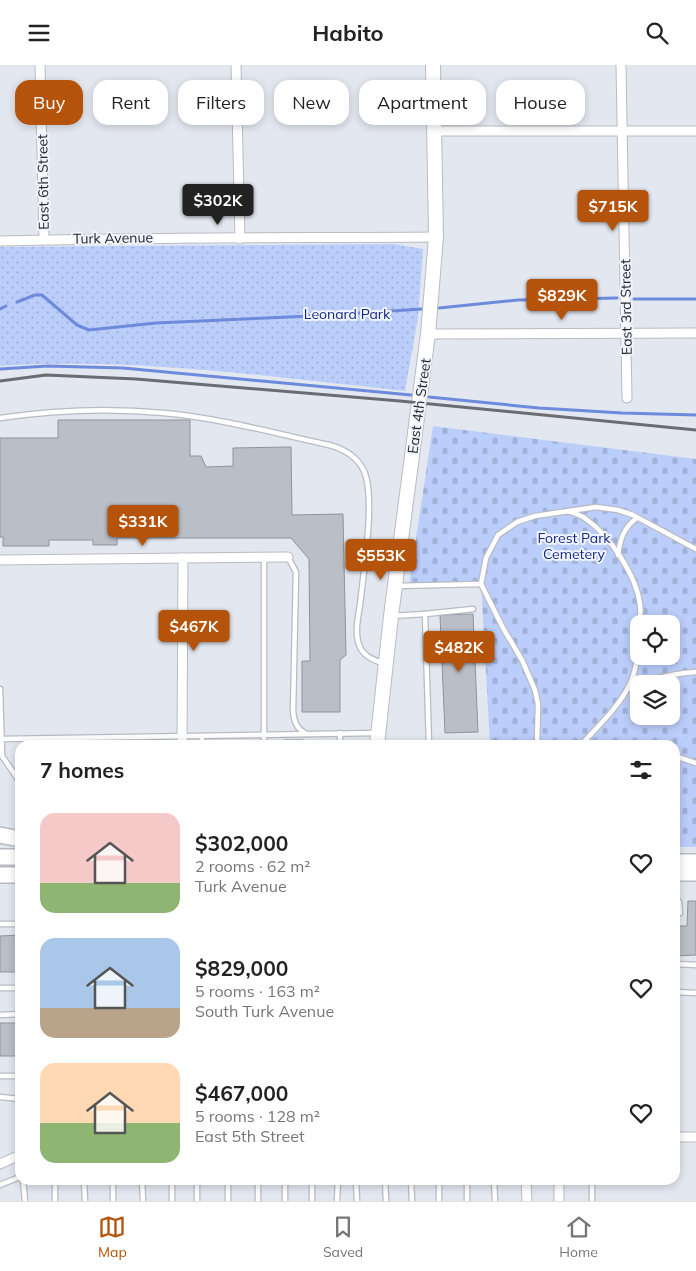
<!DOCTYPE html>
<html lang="en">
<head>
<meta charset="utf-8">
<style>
  :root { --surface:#fff; --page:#f6f6f6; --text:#222; --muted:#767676; --line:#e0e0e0; --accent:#b45309 }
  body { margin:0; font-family:Mulish,sans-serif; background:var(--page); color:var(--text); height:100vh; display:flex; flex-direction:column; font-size:19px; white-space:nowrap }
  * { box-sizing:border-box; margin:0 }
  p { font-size:16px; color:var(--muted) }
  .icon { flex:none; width:28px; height:28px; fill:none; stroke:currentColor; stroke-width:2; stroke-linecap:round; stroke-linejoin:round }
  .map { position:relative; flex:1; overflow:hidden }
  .sheet { position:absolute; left:15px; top:675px; width:665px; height:445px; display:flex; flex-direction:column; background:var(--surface); border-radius:15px; box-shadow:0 2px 8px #0003 }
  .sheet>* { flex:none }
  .hud { position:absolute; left:15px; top:15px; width:666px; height:45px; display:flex; gap:10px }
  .controls { position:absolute; left:630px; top:550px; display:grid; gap:10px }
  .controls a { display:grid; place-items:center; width:50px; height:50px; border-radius:10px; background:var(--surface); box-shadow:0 2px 8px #0003; font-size:25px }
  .price { position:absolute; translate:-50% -42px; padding:0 11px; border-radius:5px; background:var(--accent); color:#fff; font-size:16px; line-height:32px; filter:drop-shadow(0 1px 2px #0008) }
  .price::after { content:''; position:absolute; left:50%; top:30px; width:15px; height:11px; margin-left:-8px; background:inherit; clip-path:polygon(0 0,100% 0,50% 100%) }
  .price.current { background:#222; color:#fff }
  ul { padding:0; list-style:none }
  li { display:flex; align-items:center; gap:15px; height:125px; padding:0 25px }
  li span { display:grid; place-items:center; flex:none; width:140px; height:100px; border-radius:15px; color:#555 }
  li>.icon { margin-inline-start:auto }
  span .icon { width:60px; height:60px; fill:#fffc; stroke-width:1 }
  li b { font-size:21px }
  h2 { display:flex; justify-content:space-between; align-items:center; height:60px; padding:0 25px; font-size:21px }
  .pill { padding:0 18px; border-radius:15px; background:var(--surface); box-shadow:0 2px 8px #0003; font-size:18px; line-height:45px }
  .pill.current { background:var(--accent); color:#fff }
  header { display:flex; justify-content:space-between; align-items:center; height:65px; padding:0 25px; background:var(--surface); font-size:22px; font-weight:700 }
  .tabs { display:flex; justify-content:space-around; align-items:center; height:70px; border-top:1px solid var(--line); background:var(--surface); font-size:14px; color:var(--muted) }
  .tabs a { display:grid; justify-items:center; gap:2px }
  .tabs .current { color:var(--accent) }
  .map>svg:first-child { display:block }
  .cemetery { fill:url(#cemetery-stones); fill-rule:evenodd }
  .park { fill:url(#park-dots) }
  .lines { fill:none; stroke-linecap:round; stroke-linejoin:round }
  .stream { stroke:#6d8add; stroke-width:3 }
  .building { fill:#babec6; stroke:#8f939b }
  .lane-casing { stroke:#b8bbc3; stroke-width:7 }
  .street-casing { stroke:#b8bbc3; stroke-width:11 }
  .secondary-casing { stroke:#b8bbc3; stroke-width:16 }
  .primary-casing { stroke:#b8bbc3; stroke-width:18 }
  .lane { stroke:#fff; stroke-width:4.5 }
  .street { stroke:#fff; stroke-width:9 }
  .secondary { stroke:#fff; stroke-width:14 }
  .primary { stroke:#fff; stroke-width:15 }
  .rail { stroke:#6a6c71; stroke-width:3 }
  .labels { text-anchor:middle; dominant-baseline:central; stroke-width:4; stroke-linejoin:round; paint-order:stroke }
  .street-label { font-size:14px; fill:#1f2023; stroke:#f0f4fd }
  .park-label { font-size:14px; fill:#162786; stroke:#f0f4fd }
</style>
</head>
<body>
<header><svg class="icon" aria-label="menu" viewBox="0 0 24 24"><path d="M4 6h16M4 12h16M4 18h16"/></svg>Habito<svg class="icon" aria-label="search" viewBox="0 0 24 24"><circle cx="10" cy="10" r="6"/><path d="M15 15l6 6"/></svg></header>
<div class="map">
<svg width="696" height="1136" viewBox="0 0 696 1136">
  <defs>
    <pattern id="cemetery-stones" width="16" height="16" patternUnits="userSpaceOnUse" patternTransform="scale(1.25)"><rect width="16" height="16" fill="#bbcdfa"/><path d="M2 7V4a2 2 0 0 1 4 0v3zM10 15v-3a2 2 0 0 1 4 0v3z" fill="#a0b0d6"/></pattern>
    <pattern id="park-dots" width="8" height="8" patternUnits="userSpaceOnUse" patternTransform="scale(1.25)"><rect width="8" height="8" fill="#bbcdfa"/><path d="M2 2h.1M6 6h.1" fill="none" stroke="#a0b0d6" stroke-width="1.8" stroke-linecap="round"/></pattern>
  </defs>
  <rect width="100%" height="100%" fill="#e3e7f0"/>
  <!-- cemetery -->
  <path class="cemetery" d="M433,361L696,394V782H675V680H490L481,519L409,520ZM639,559H671V591H639ZM639,619H671V651H639Z"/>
  <!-- park -->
  <path class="park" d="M394,179L423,184L418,253L405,326C271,312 135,292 0,301V182Z"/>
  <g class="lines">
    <!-- stream -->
    <g class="stream">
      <path d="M634,234H696"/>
      <path d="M17,237L35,230H42L77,260L89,265L156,258L312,251L422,244"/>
      <path d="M439,243L518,235L617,233"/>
      <path d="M0,244L6,241"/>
      <path d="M0,304L48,301L123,303L411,330"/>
      <path d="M429,332L539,343L622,348L696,350"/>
    </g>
  </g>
  <!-- building -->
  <g class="building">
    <path d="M58,355H190V391H201L206,402L233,401V383L291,382L292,450L343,449L346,590L340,595V647H302V596H310L309,494L291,473H117V480H93V475H49V481H3V472H0V373H58Z"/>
    <path d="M473,549L478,667L445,668L440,550Z"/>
    <rect x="285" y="675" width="18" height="5"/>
    <path d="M688,836H696V890L675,891V861H687Z"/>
    <path d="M20,870V907H0V871Z"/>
    <rect x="0" y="958" width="20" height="33"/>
  </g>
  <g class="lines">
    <defs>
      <g id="lane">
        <path d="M0,353C54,345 110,343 164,348C219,353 274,368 329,380C344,384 357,391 364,406C376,433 363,509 360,540C358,552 354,570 360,582C364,592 375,595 384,599"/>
        <path d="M568,446C574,448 581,450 586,454C610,471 636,510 640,539C641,545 640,552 640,559"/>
        <path d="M618,490C620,474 624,462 637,453"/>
        <path d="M288,492L296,507L293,646C294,656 296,663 305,668"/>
        <path d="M396,521L481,519"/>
        <path d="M425,549L473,544"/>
        <path d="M392,551L425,549L429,680"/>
        <path d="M0,624L2,691L20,717"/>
        <path d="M628,624C648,613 673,609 696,607"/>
        <path d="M340,668V680"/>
        <path d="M202,671V680"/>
        <path d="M2,674L377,668"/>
        <path d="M264,680V492"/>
        <path d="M537,680L538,639L535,625L522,595L503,563L481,519L486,493L498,470L517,457L535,451L596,442L618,445L633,450L696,484"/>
        <path d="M581,680C598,661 619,642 630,619C636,607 637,594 639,581"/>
        <path d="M675,691L696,698"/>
        <path d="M675,832L679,837L680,848H675"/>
        <path d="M0,859H20"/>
        <path d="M675,899L696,900"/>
        <path d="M0,923H20"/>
        <path d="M675,927L696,928"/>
        <path d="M0,950L20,949"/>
        <path d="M0,1011H20"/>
        <path d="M0,1032L20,1034"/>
        <path d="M23,1115L25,1136"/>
        <path d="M55,1115V1136"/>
        <path d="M84,1115L85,1136"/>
        <path d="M113,1115V1136"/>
        <path d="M142,1115L143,1136"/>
        <path d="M172,1115V1136"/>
        <path d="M197,1115V1136"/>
        <path d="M258,1115V1136"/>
        <path d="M285,1115V1136"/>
        <path d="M312,1115V1136"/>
        <path d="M356,1115L357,1136"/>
        <path d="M385,1115L386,1136"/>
        <path d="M411,1115L412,1136"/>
        <path d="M439,1115V1136"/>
        <path d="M467,1115V1136"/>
        <path d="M494,1115L495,1136"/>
        <path d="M592,1115V1136"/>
        <path d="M0,1120L20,1112"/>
        <path d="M228,1136V1115"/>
        <path d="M337,1136L338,1115"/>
      </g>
      <g id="street">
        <path d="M40,0L44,175"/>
        <path d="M236,0L240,174"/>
        <path d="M621,0L627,333"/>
        <path d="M435,66H696"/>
        <path d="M0,176C145,172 291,173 436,172"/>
        <path d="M428,269L696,268"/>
        <path d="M0,495L288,492"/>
        <path d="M182,680L183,493"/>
        <path d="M675,1072H696"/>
        <path d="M0,1099L20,1090"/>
        <path d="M526,1115L527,1136"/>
        <path d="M559,1115V1136"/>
      </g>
      <path id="secondary" d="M377,680L391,551L428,269L436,172L433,0"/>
      <g id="primary">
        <path d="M0,770L20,774"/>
        <path d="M0,792H20"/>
        <path d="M675,797H696"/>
        <path d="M675,808H696"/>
        <path d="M0,810H20"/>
      </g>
    </defs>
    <!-- lane casing -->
    <use href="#lane" class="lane-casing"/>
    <!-- street casing -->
    <use href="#street" class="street-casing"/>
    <!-- secondary casing -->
    <use href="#secondary" class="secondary-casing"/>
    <!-- primary casing -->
    <use href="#primary" class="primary-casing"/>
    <!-- lane -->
    <use href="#lane" class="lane"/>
    <!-- street -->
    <use href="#street" class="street"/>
    <!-- secondary -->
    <use href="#secondary" class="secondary"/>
    <!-- primary -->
    <use href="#primary" class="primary"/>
    <!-- rail -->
    <path class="rail" d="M0,316L46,310L136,314L400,336L696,365"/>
  </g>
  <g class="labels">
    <!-- street labels -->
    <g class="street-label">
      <text transform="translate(43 117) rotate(-91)">East 6th Street</text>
      <text transform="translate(113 173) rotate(-1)">Turk Avenue</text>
      <text transform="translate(626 242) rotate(-91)">East 3rd Street</text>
      <text transform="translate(419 341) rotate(-82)">East 4th Street</text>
    </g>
    <!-- park labels -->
    <g class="park-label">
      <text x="347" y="249">Leonard Park</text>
      <text x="574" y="473">Forest Park<tspan x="574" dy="16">Cemetery</tspan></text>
    </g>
  </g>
</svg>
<div class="controls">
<a><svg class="icon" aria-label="locate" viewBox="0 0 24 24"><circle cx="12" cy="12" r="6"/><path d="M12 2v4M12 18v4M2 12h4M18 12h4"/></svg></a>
<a><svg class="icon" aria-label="layers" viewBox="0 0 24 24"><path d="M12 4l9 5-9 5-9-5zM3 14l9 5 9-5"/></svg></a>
</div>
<b class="price current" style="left:218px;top:161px">$302K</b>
<b class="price" style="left:613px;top:167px">$715K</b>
<b class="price" style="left:562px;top:256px">$829K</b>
<b class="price" style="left:143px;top:482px">$331K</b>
<b class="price" style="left:381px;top:516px">$553K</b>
<b class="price" style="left:194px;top:587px">$467K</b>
<b class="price" style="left:459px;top:608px">$482K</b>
<div class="hud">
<a class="pill current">Buy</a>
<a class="pill">Rent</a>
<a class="pill">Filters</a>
<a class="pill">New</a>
<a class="pill">Apartment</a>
<a class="pill">House</a>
</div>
<section class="sheet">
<h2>7 homes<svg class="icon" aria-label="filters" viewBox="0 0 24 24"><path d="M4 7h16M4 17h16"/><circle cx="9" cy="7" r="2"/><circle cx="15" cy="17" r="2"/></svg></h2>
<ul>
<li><span style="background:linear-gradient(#f6c9c9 70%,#8fb573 0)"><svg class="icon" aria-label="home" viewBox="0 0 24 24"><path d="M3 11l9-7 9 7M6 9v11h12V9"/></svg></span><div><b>$302,000</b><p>2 rooms · 62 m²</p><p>Turk Avenue</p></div><svg class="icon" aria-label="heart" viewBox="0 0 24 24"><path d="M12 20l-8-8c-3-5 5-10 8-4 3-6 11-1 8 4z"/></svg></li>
<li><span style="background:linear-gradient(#a9c7e8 70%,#b9a48a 0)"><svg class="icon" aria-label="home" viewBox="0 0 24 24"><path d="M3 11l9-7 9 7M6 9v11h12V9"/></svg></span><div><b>$829,000</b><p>5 rooms · 163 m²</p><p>South Turk Avenue</p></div><svg class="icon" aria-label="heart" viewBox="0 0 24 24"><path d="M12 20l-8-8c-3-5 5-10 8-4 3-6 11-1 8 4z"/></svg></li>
<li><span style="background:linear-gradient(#ffd9b3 60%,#8fb573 0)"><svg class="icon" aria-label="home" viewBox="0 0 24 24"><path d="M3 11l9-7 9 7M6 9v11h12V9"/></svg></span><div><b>$467,000</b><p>5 rooms · 128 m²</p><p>East 5th Street</p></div><svg class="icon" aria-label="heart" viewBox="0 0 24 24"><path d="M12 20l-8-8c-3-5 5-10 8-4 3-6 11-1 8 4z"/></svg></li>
</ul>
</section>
</div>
<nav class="tabs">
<a class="current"><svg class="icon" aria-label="map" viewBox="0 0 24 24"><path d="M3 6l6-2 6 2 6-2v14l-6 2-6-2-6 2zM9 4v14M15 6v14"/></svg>Map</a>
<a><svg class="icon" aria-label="saved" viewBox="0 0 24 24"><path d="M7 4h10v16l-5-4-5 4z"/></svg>Saved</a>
<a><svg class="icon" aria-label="home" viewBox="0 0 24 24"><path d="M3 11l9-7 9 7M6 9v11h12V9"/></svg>Home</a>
</nav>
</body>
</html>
